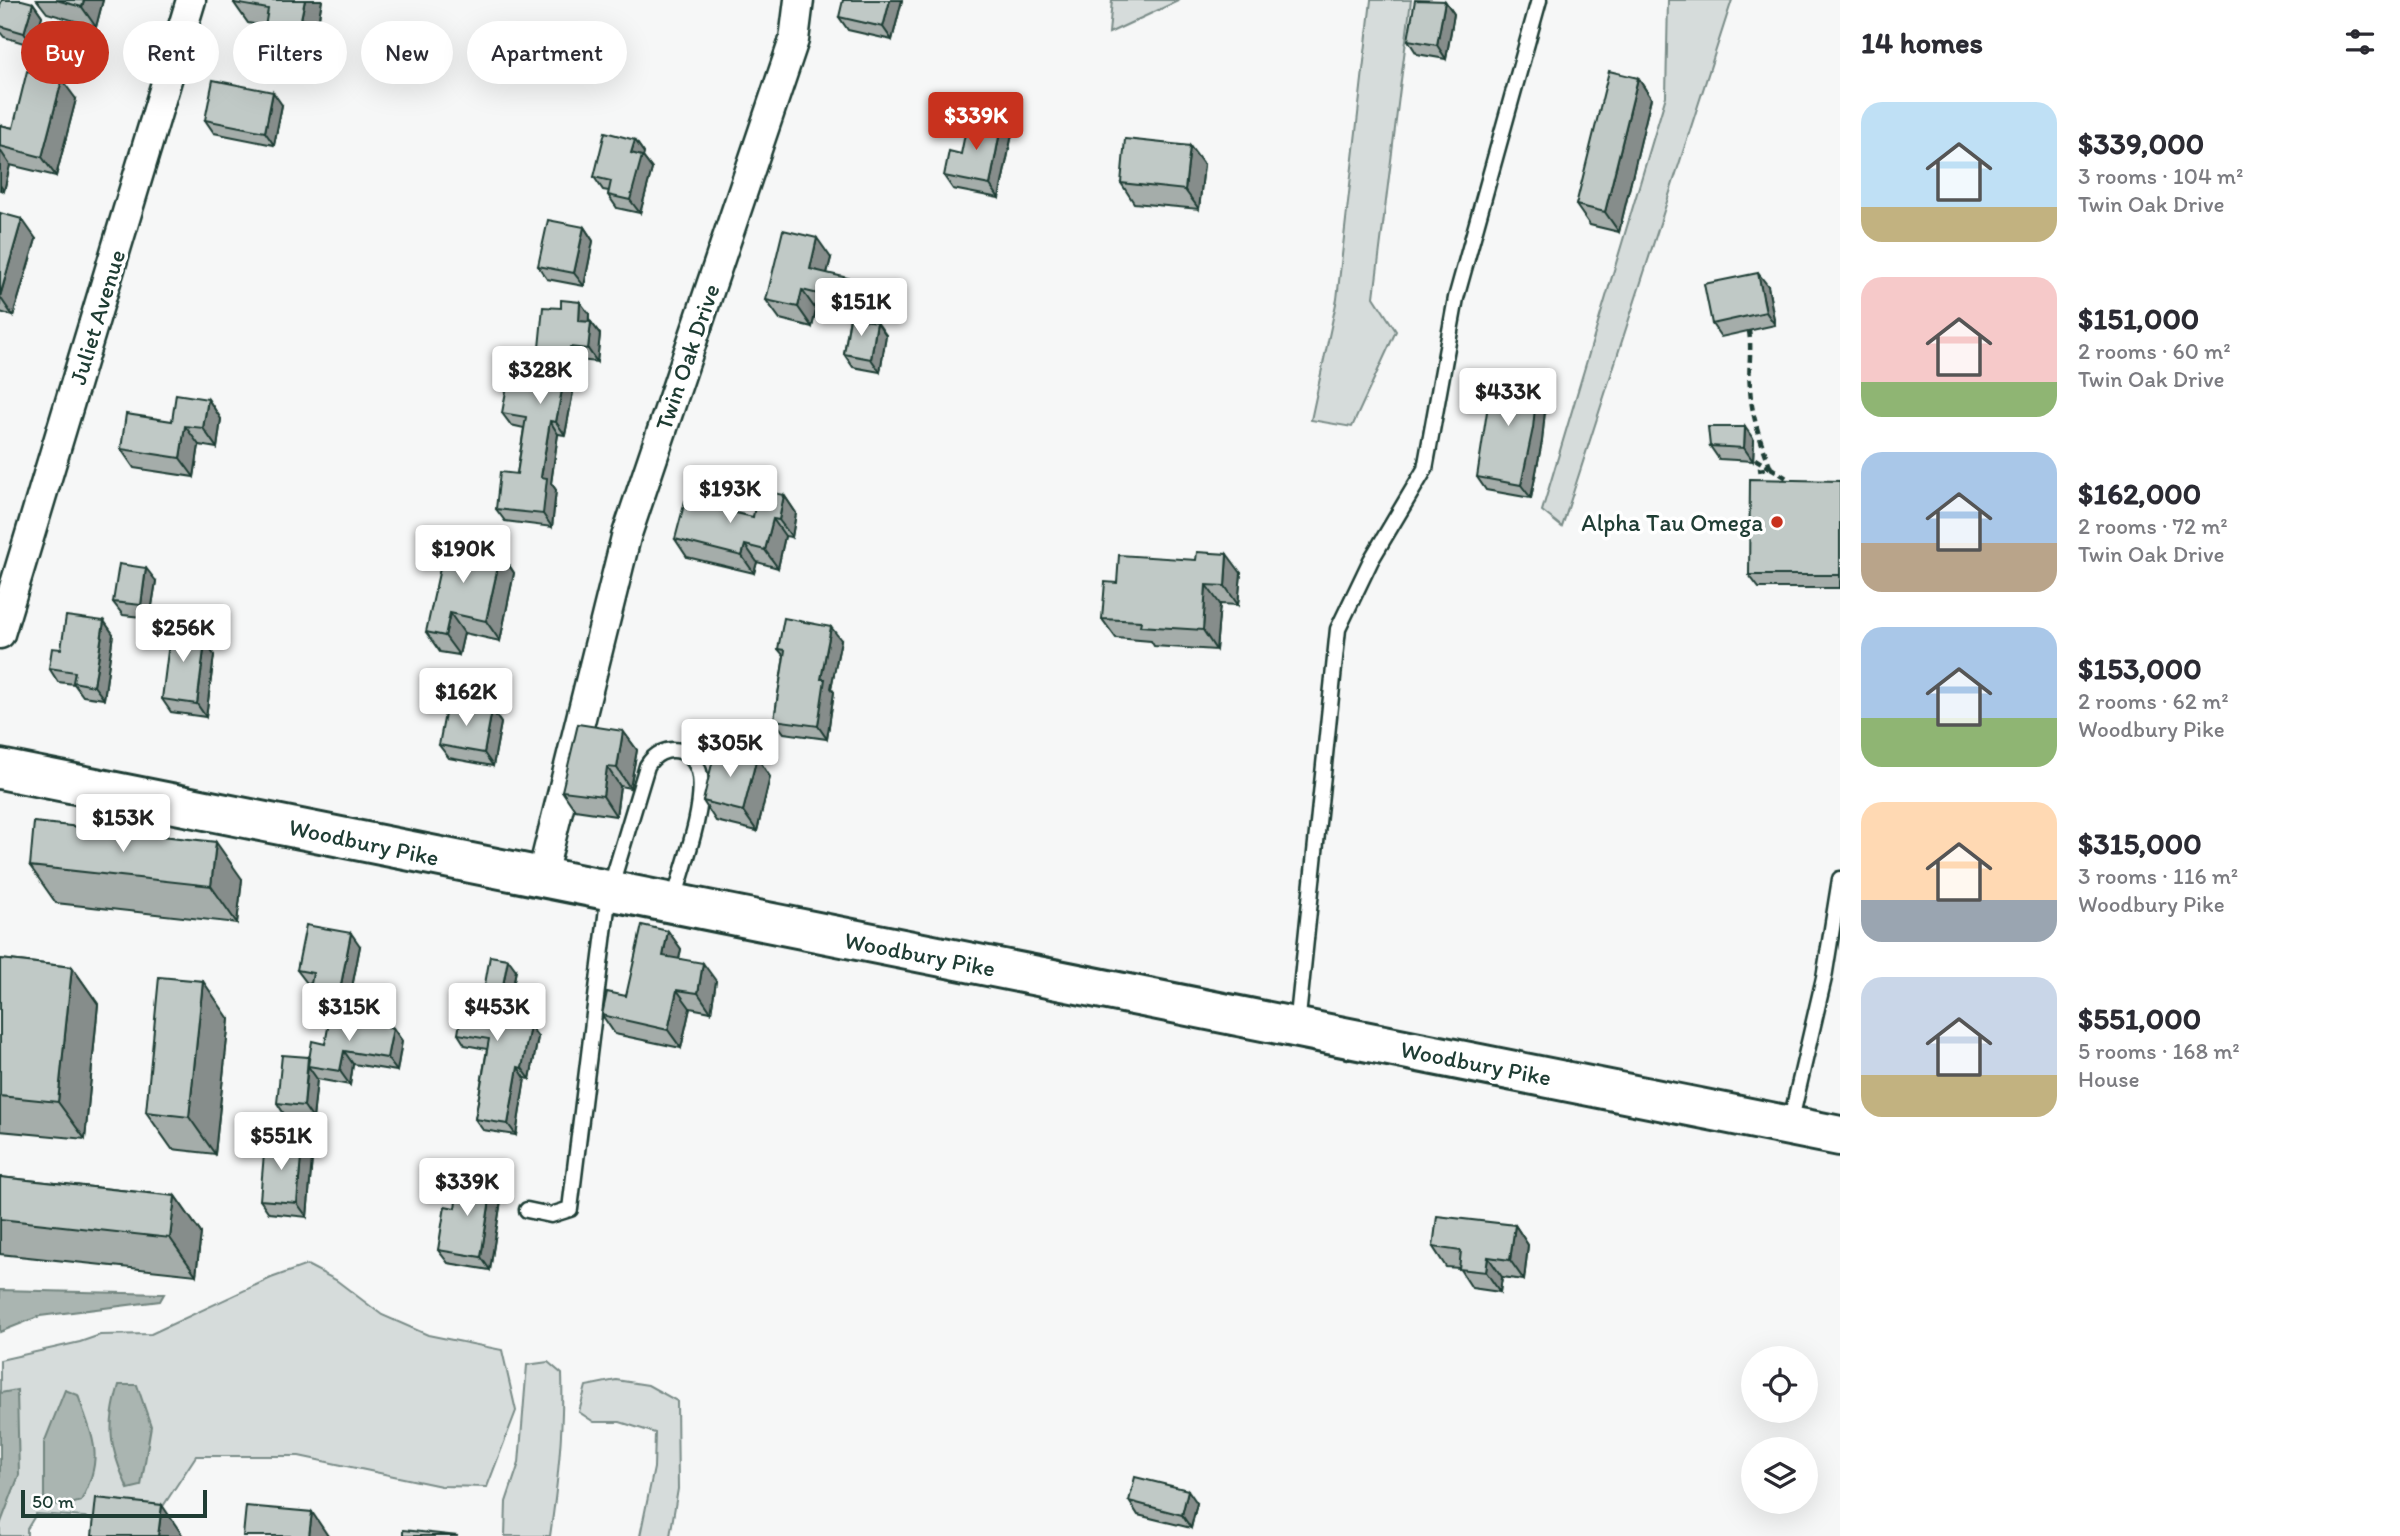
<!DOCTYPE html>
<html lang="en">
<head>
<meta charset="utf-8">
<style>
  :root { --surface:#fff; --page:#f2f2f3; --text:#2b2b33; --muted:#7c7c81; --accent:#c8321e }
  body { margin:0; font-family:Itim,sans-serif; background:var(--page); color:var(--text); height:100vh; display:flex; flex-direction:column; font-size:26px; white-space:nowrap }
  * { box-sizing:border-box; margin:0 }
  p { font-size:23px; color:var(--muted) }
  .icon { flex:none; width:38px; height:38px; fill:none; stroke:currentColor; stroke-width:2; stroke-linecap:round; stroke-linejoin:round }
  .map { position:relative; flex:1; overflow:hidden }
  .side { display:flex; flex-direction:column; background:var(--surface); width:560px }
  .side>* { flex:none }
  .banner { position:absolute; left:21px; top:21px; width:665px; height:63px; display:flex; gap:14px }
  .controls { position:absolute; left:1741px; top:1346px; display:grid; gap:14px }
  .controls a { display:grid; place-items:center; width:77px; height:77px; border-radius:50%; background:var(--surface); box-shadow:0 7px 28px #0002; font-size:35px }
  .scale { position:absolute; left:21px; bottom:18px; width:186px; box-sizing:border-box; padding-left:7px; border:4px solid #1f3d34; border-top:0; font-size:19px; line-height:24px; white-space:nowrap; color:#1f3d34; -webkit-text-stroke:5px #fff; paint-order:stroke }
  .price { position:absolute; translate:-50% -60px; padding:0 16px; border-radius:7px; background:#fff; color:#222; font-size:23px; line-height:46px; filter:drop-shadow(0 2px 4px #0008) }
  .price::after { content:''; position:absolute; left:50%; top:42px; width:21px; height:16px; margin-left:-10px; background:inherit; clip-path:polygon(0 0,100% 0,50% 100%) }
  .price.on { background:var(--accent); color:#fff }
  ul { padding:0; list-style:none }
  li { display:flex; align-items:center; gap:21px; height:175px; padding:0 21px }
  li span { display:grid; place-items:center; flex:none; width:196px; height:140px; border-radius:21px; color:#555 }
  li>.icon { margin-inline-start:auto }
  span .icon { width:84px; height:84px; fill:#fffc; stroke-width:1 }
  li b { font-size:30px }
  h2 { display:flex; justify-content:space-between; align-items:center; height:84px; padding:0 21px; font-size:30px }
  .chip { padding:0 24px; border-radius:32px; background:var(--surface); box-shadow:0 7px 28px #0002; font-size:24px; line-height:63px }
  .chip.on { background:var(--accent); color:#fff }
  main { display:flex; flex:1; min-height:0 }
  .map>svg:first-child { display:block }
  .green { fill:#d6dcdb; stroke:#7a8c88; stroke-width:2 }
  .water { fill:#aab5b1; stroke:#72857f; stroke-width:2 }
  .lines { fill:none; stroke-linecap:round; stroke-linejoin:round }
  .lane-casing { stroke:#1f3d34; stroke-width:19 }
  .street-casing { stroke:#1f3d34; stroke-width:33 }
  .secondary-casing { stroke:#1f3d34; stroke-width:44 }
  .path { stroke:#1f3d34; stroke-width:4.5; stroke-dasharray:7 5; stroke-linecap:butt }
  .lane { stroke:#fff; stroke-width:14 }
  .street { stroke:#fff; stroke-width:28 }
  .secondary { stroke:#fff; stroke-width:38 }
  .wall { fill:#a5adaa; stroke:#1f3d34; stroke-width:2 }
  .shaded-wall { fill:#868d8b; stroke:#1f3d34; stroke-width:2 }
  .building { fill:#c0c9c6; stroke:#1f3d34; stroke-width:2 }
  .poi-dot { fill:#c8321e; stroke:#fff; stroke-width:2.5 }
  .labels { text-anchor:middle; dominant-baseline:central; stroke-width:7; stroke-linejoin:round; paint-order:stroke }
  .street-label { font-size:24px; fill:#1f3d34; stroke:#fff }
  .poi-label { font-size:24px; fill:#1f3d34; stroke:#fff; text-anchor:end }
</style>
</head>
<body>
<main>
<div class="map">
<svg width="1840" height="1536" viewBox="0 0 1840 1536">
  <rect width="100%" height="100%" fill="#f6f7f7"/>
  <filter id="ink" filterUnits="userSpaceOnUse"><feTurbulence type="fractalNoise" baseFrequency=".0143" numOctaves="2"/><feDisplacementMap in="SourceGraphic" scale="14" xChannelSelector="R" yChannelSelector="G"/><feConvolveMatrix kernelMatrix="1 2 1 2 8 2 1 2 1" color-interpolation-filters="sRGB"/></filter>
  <g filter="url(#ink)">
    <!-- green -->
    <g class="green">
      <path d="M1112,0H1180L1109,33Z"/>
      <path d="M1371,0H1411L1374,297L1396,331L1352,427L1311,420L1337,299Z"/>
      <path d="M1668,0H1732L1562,527L1542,511L1666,96Z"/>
      <path d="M307,1265L336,1280L382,1315L428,1335L502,1350L516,1411L487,1487L441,1486L299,1456H196L154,1520L117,1533L85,1517L36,1514L27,1529V1536H0V1360L80,1342L100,1335L151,1334L271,1278Z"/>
      <path d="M548,1362L562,1374C564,1428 558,1482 550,1536H505L506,1502L519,1463L527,1365Z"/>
      <path d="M616,1380L648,1385L677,1401L678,1489L670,1536H640L654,1468L655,1433L620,1422H594L579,1412L586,1386Z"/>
    </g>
    <!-- water -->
    <g class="water">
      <path d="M0,1290L164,1294L160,1301L40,1316L0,1332Z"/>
      <path d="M119,1385H137L151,1426L141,1486L128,1489C110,1448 106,1429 119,1385Z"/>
      <path d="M17,1390L19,1475L0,1525V1393Z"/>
      <path d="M65,1390L78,1395C93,1440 105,1456 81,1501L65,1506L44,1502V1443Z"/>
    </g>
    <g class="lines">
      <defs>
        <g id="lane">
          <path d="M1297,1027L1338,629L1371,560L1425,469L1456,298L1539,0"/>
          <path d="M1790,1124L1824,978L1840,879"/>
          <path d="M527,1210L551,1215L570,1209L609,892L647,766C662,741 695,746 700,776C705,812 682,868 673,904"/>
        </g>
        <g id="street">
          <path d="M0,634L191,0"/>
          <path d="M541,879L626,537L794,40L799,0"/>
        </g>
        <path id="secondary" d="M0,769L1840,1136"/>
      </defs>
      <!-- lane casing -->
      <use href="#lane" class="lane-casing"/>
      <!-- street casing -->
      <use href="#street" class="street-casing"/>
      <!-- secondary casing -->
      <use href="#secondary" class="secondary-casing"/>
      <!-- path -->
      <g class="path">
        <path d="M1749,331C1752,350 1748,368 1750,387C1751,414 1761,443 1771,468"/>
        <path d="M1755,459L1770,468"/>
        <path d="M1758,470L1771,468L1793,482"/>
      </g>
      <!-- lane -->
      <use href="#lane" class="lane"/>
      <!-- street -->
      <use href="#street" class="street"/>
      <!-- secondary -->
      <use href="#secondary" class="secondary"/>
    </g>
    <!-- wall -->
    <g class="wall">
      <path d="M37,0H103L96,27L47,13Z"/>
      <path d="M235,0H322L317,29L325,40L320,66L277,59L263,39L265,26L248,23L234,3Z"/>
      <path d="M902,0L892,40L848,30L839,17Z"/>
      <path d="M1445,1L1454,14L1446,59L1417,54L1408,40Z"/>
      <path d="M33,3L42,16L33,46L4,37L0,32V5Z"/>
      <path d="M1638,78L1651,98L1619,232L1590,225L1576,205Z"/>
      <path d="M76,99L56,176L10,165L4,191L0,190V125L13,128Z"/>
      <path d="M282,105L274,145L214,133L205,120Z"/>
      <path d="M1012,134L999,198L953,189L944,176L961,154Z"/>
      <path d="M635,140L644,153L643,157L652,169L640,213L617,208L608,195L609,191L603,190L594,177Z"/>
      <path d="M1204,165L1199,209L1134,203L1121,183Z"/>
      <path d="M0,213L36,239L13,316L0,312Z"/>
      <path d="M584,227L593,241L584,286L547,279L538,266Z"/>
      <path d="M831,258L827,273L866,298L861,319L886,335L880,372L853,367L844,354L850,318L816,310L812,327L780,319L766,300Z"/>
      <path d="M1768,286L1775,325L1721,337L1712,324Z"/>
      <path d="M589,314V322H591L600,334L597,362L579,360L565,435L558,434L551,483L556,490L552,527L505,521L496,509L517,474L524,428L511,425L502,413L537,368Z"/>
      <path d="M1547,390L1542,441L1531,498L1486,490L1477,477Z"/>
      <path d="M208,399L221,419L217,448L199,445L194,477L134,468L121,449L172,421Z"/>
      <path d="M1754,440L1753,461L1719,459L1710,446Z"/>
      <path d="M1840,481V588H1759L1749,575Z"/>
      <path d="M784,495L796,513L792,537L785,536L778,568L757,562L754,573L687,557L675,539L753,517Z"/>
      <path d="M501,553L514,573L500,641L464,633L459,655L440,652L426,632Z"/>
      <path d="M1241,573L1238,605L1220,604L1216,650L1154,646L1151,641L1116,638L1102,619L1117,583Z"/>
      <path d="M156,581L150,618L123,615L113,602Z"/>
      <path d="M104,621L113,634L104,699L83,696L74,684L58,682L49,668Z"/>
      <path d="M196,622L205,635L204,642L214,655L206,717L171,712L162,699Z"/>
      <path d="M841,640L831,688L834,692L827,739L784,733L774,720L784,656L778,649Z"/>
      <path d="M492,710L501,723L493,766L449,758L439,745Z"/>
      <path d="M623,731L637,750L630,788L620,786L616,816L575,810L562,791Z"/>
      <path d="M757,757L770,777L757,831L716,821L703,801Z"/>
      <path d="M30,866L242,879L237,923L56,903Z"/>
      <path d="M668,931L681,949L679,958L716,981L711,1012L690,1008L681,1048L615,1034L602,1015L626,996Z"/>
      <path d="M360,946L348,1008L319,1003L310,989L311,984L307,983L297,970Z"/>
      <path d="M0,959L72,967L98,1004L85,1139L0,1131Z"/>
      <path d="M516,970L510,1003L528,1006L536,1017L533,1030L538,1037L530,1079L525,1078L516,1135L483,1130L475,1119L487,1049L465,1045L458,1034L482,1001Z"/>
      <path d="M229,1019L215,1154L172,1149L146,1112Z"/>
      <path d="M393,1028L402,1041L397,1071L353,1064L350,1085L317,1079L313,1119L286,1117L277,1103L308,1057L325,1044Z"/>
      <path d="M302,1145L312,1158L307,1217L269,1213L260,1200Z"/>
      <path d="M0,1177L175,1196L201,1233L196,1275L0,1254Z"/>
      <path d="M502,1194L490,1270L448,1263L438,1250L455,1208Z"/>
      <path d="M1515,1225L1528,1245L1524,1280L1502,1277L1500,1292L1472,1288L1459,1268L1446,1267L1433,1247Z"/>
      <path d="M1129,1501L1197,1503L1191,1528L1138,1515Z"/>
    </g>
    <!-- shaded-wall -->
    <g class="shaded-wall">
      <path d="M84,0H103L96,27L82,7Z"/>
      <path d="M305,0H322L317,29L325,40L320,66L307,47L301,19Z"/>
      <path d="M890,0H902L892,40L883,27Z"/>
      <path d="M1445,1L1454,14L1446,59L1437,45Z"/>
      <path d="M33,3L42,16L33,46L24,33Z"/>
      <path d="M1638,78L1651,98L1619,232L1605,212Z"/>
      <path d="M62,80L76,99L56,176L42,157Z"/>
      <path d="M273,92L282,105L274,145L265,132Z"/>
      <path d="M1002,121L1012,134L999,198L990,185Z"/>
      <path d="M635,140L644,153L643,157L652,169L640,213L630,200L631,153Z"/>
      <path d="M1190,146L1204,165L1199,209L1185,190Z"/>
      <path d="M0,150L10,165L4,191L0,185Z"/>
      <path d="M22,219L36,239L13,316L0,297Z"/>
      <path d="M584,227L593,241L584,286L574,273Z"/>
      <path d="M817,238L831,258L823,288L810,269Z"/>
      <path d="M1758,273L1768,286L1775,325L1766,312Z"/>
      <path d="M852,279L866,298L861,321L847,301Z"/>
      <path d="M802,290L816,310L812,327L798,307Z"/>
      <path d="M580,302L589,314L588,333L579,321Z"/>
      <path d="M591,322L600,334L597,362L588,349Z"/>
      <path d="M877,322L886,335L880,372L871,359Z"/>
      <path d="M570,347L579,360L565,435L556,422Z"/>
      <path d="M1538,377L1547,390L1542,441L1531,498L1521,485Z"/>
      <path d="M208,399L221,419L217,448L203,428Z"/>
      <path d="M550,421L558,434L551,483L556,490L552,527L543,514L541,477Z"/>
      <path d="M185,426L199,445L194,477L180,458Z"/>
      <path d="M1745,427L1754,440L1753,461L1744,448Z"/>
      <path d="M784,495L796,513L792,537L779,520Z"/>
      <path d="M773,519L785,536L778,568L765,550Z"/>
      <path d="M745,545L757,562L754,573L742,556Z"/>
      <path d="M501,553L514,573L500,641L486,621Z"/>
      <path d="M1227,554L1241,573L1238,605L1225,586Z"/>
      <path d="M146,568L156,581L150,618L141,605Z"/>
      <path d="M1206,585L1220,604L1216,650L1203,630Z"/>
      <path d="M450,613L464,633L459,655L445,636Z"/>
      <path d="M104,621L113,634L104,699L94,686Z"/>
      <path d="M196,622L205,635L203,654L194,641Z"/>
      <path d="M831,627L841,640L831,688L834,692L827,739L818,726L821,679Z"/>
      <path d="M205,642L214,655L206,717L197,704Z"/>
      <path d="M492,710L501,723L493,766L484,753Z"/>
      <path d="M623,731L637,750L630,788L617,768Z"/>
      <path d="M757,757L770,777L757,831L743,811Z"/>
      <path d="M607,767L620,786L616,816L603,796Z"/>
      <path d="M216,842L242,879L237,923L211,886Z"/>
      <path d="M668,931L681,949L676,974L663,956Z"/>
      <path d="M351,933L360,946L348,1008L339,995Z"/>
      <path d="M508,959L516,970L508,1012L500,1001Z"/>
      <path d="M703,963L716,981L711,1012L698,993Z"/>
      <path d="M72,967L98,1004L85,1139L58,1102Z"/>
      <path d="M203,981L229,1019L215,1154L189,1117Z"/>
      <path d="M677,990L690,1008L681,1048L668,1030Z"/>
      <path d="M528,1006L536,1017L533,1030L538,1037L530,1079L522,1068L525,1025Z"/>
      <path d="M393,1028L402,1041L397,1071L387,1058Z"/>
      <path d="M344,1051L353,1064L350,1085L340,1071Z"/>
      <path d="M308,1066L317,1079L313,1119L304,1106Z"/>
      <path d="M518,1067L525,1078L516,1135L508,1124Z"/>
      <path d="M302,1145L312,1158L307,1217L297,1203Z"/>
      <path d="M493,1180L502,1194L490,1270L481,1257Z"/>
      <path d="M175,1196L201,1233L196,1275L170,1238Z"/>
      <path d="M1515,1225L1528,1245L1524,1280L1510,1260Z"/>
      <path d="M1488,1257L1502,1277L1500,1292L1486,1272Z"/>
      <path d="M1188,1490L1197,1503L1191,1528L1182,1515Z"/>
      <path d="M162,1505L183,1536H158Z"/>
      <path d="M312,1512L328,1536H309Z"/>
    </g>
    <!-- building -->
    <g class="building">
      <path d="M2,0H22L33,3L24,33L0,26V5Z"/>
      <path d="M56,0H84L82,7Z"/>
      <path d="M235,0H305L301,19L311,21L307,47L263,39L268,9L234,3Z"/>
      <path d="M843,0H890L883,27L839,17Z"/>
      <path d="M1415,0L1445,1L1437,45L1408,40Z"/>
      <path d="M27,71L62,80L42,157L0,146V125L13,128Z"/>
      <path d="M1609,71L1638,78L1605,212L1576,205Z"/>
      <path d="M213,80L273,92L265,132L205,120Z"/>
      <path d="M969,114L1002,121L990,185L944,176L949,151L961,154Z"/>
      <path d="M605,132L635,140L631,153L642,156L630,200L608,195L611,181L594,177Z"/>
      <path d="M1125,139L1190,146L1185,190L1121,183Z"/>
      <path d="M0,213L22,219L0,296Z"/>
      <path d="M548,220L584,227L574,273L538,266Z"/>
      <path d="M783,230L817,238L810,269L852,279L847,301L802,290L798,307L766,300Z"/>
      <path d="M1758,273L1766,312L1712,324L1704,284Z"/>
      <path d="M561,300L580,302L579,321L591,322L588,349L570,347L556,422L550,421L541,477L547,478L543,514L496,509L500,472L517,474L526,417L502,413L509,375L529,378L531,367L537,368L543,307L561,308Z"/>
      <path d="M850,318L877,322L871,359L844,354Z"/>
      <path d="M1493,372L1538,377L1533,428L1521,485L1477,477Z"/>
      <path d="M176,394L208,399L203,428L185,426L180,458L121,449L126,414L172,421Z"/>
      <path d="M1708,427H1745L1744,448L1710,446Z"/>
      <path d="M1750,479L1840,481V575H1749Z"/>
      <path d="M758,490L784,495L779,520L773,519L765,550L745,545L742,556L675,539L685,501L753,517Z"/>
      <path d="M446,541L501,553L486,621L450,613L445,636L426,632Z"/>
      <path d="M1197,552L1227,554L1225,586L1206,585L1203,630L1140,626L1141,621L1102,619L1105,582L1117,583L1119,555L1196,560Z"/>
      <path d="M119,564L146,568L141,605L113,602Z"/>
      <path d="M66,616L104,621L94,686L73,682L75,672L49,668L52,648L61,649Z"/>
      <path d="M784,618L831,627L821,679H825L818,726L774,720L785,650L778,649Z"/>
      <path d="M172,619L196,622L194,641L205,642L197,704L162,699Z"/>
      <path d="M447,703L492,710L484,753L439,745Z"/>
      <path d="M578,724L623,731L617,768L607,767L603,796L562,791Z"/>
      <path d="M716,747L757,757L743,811L703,801Z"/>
      <path d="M34,822L216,842L211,886L30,866Z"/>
      <path d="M306,925L351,933L339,995L310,989L313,973L297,970Z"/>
      <path d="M642,925L668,931L663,956L703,963L698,993L677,990L668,1030L602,1015L607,992L626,996Z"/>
      <path d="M490,956L508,959L500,1001L528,1006L525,1025L530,1026L522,1068L518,1067L508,1124L475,1119L489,1039L458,1034L464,997L482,1001Z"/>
      <path d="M0,959L72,967L58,1102L0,1096Z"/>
      <path d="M159,977L203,981L189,1117L146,1112Z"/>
      <path d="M330,1017L393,1028L387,1058L344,1051L340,1071L308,1066L312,1041L325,1044Z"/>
      <path d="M282,1055L308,1057L304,1106L277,1103Z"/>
      <path d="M265,1142L302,1145L297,1203L260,1200Z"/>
      <path d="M460,1176L493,1180L481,1257L438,1250L445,1206L455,1208Z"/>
      <path d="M0,1177L175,1196L170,1238L0,1219Z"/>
      <path d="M1437,1216L1515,1225L1510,1260L1488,1257L1486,1272L1459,1269L1461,1251L1433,1247Z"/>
      <path d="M1135,1477L1188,1490L1182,1515L1129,1501Z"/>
      <path d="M96,1498L162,1505L158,1536H92Z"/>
      <path d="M246,1506L312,1512L309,1536H243Z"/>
      <path d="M403,1530L458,1536H403Z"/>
    </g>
  </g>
  <!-- markers -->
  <circle class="poi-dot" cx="1777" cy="522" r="7"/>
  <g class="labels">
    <!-- street labels -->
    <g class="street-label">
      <text transform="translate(97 317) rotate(-73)">Juliet Avenue</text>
      <text transform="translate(687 357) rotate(-71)">Twin Oak Drive</text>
      <text transform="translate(364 842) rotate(12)">Woodbury Pike</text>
      <text transform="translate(920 954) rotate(11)">Woodbury Pike</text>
      <text transform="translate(1476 1063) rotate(11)">Woodbury Pike</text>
    </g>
    <!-- poi labels -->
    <g class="poi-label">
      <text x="1763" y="522">Alpha Tau Omega</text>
    </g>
  </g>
</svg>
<div class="controls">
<a><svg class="icon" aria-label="locate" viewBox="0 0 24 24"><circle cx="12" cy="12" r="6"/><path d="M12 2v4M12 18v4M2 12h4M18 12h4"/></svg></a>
<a><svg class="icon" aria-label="layers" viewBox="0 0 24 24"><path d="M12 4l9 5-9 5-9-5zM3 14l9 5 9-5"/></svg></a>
</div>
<div class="scale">50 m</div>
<b class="price on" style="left:976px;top:152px">$339K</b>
<b class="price" style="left:861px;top:338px">$151K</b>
<b class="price" style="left:540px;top:406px">$328K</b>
<b class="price" style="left:1508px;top:428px">$433K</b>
<b class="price" style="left:730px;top:525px">$193K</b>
<b class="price" style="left:463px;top:585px">$190K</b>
<b class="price" style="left:183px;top:664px">$256K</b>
<b class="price" style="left:466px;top:728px">$162K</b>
<b class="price" style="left:730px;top:779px">$305K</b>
<b class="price" style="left:123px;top:854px">$153K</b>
<b class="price" style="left:349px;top:1043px">$315K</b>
<b class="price" style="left:497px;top:1043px">$453K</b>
<b class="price" style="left:281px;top:1172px">$551K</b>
<b class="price" style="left:467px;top:1218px">$339K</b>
<div class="banner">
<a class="chip on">Buy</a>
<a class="chip">Rent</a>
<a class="chip">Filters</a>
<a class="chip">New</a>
<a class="chip">Apartment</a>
</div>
</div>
<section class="side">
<h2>14 homes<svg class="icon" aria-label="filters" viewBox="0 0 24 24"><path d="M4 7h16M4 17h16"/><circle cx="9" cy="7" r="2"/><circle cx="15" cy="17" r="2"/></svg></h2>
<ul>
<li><span style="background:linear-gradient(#bfe0f5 75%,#c2b280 0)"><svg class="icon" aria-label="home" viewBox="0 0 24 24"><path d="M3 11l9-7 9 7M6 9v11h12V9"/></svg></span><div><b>$339,000</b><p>3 rooms · 104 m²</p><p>Twin Oak Drive</p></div></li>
<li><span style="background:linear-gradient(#f6c9c9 75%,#8fb573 0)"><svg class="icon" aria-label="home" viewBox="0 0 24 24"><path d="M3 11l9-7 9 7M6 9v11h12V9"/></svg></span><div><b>$151,000</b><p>2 rooms · 60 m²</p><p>Twin Oak Drive</p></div></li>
<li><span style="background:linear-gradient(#a9c7e8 65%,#b9a48a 0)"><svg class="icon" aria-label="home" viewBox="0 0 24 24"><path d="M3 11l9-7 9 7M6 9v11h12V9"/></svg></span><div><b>$162,000</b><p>2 rooms · 72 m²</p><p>Twin Oak Drive</p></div></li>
<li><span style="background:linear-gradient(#a9c7e8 65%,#8fb573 0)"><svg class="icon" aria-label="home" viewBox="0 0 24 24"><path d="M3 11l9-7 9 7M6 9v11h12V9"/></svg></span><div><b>$153,000</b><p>2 rooms · 62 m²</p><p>Woodbury Pike</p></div></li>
<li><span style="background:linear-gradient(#ffd9b3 70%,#9aa5b1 0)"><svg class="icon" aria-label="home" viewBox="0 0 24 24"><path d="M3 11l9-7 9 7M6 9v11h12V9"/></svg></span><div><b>$315,000</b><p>3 rooms · 116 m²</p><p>Woodbury Pike</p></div></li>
<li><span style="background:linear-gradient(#c9d6e8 70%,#c2b280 0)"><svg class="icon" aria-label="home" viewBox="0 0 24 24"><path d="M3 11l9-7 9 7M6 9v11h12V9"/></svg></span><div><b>$551,000</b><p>5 rooms · 168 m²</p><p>House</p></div></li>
</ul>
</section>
</main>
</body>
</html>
